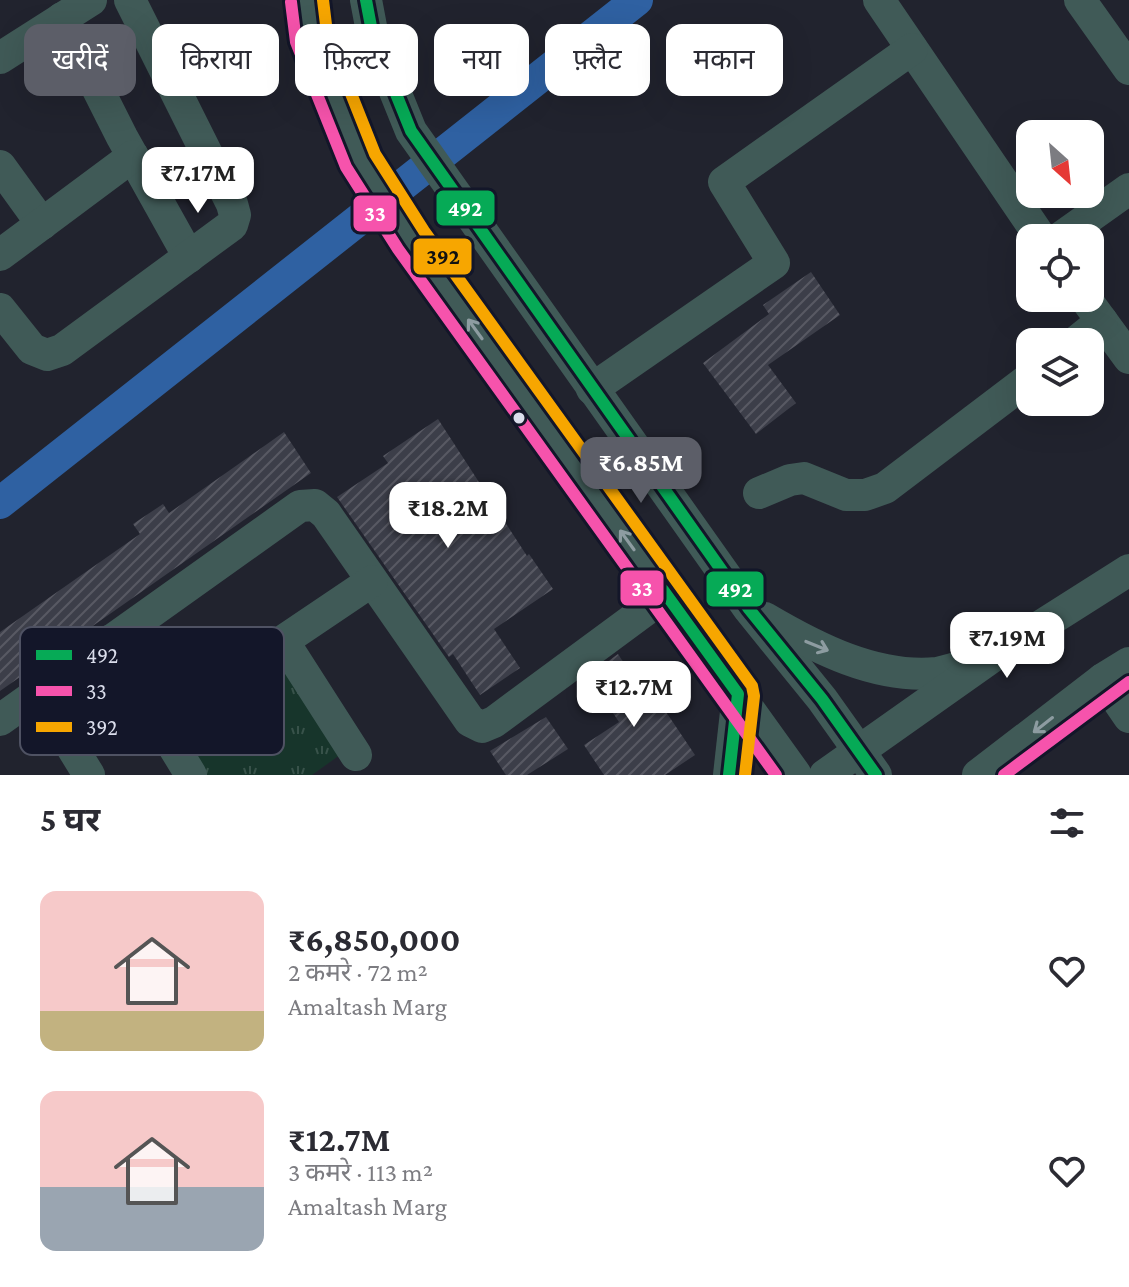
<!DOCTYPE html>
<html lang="hi">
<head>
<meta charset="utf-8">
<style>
  :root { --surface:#fff; --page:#f7f7f7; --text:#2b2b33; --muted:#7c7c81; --accent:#5c5e68 }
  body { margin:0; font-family:"Crimson Pro","Noto Sans Devanagari",serif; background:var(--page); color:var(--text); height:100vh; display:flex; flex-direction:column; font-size:30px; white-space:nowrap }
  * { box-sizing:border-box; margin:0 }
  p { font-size:26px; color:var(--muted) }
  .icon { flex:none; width:44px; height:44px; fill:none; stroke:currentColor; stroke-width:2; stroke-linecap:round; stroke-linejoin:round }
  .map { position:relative; height:775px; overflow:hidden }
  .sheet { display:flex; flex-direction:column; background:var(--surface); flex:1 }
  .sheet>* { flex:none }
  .banner { position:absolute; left:24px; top:24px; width:1082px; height:72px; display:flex; gap:16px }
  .needle { width:52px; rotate:153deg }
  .fabs { position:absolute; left:1016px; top:120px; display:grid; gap:16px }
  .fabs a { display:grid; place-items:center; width:88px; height:88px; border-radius:16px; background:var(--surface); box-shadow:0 8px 32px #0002; font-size:40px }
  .price { position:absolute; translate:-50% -68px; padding:0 18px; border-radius:16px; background:#fff; color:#222; font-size:26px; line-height:52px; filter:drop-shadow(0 2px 4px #0008) }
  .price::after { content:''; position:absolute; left:50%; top:48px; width:24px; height:18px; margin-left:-12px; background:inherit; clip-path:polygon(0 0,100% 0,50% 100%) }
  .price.current { background:var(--accent); color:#fff }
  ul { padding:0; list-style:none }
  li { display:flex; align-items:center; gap:24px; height:200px; padding:0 40px }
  li span { display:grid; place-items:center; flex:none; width:224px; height:160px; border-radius:16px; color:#555 }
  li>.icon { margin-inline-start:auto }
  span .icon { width:96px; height:96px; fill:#fffc; stroke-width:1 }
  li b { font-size:34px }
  h2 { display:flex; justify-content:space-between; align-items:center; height:96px; padding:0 40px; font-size:34px }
  .pill { padding:0 28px; border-radius:16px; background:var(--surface); box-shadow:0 8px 32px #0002; font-size:28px; line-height:72px }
  .pill.current { background:var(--accent); color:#fff }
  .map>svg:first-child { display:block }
  .park { fill:url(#park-tufts) }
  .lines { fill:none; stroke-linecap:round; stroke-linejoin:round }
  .canal { stroke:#2f61a2; stroke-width:32 }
  .building { fill:url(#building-hatch) }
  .minor { stroke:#405a57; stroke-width:32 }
  .bus-1-casing { stroke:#131629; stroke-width:18 }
  .bus-2-casing { stroke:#131629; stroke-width:18 }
  .bus-3-casing { stroke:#131629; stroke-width:18 }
  .bus-1 { stroke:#06aa56; stroke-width:12 }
  .bus-2 { stroke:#f653ac; stroke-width:12 }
  .bus-3 { stroke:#f7a600; stroke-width:12 }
  .oneway { stroke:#8d9ca1 }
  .bus-dot { fill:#daddeb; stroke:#131629; stroke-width:3 }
  .key { fill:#131629; stroke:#4f5263; stroke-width:2 }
  .key-label { font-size:22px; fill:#daddeb }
  .line-badge { stroke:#131629; stroke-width:3 }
  .badge-label { font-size:22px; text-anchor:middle; font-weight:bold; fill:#fff }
  .pale-badge-label { font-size:22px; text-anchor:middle; font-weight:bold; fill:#111 }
</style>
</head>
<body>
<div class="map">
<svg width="1129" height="775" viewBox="0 0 1129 775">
  <defs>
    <pattern id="park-tufts" width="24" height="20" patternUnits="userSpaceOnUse" patternTransform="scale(2)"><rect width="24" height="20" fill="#17352b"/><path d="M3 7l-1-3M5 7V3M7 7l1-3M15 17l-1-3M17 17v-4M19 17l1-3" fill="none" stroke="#38524a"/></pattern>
    <pattern id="building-hatch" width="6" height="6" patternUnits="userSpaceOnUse" patternTransform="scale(2)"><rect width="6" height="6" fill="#3c3e49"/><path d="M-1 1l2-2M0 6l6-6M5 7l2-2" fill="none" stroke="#585963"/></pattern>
  </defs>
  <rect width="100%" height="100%" fill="#21232e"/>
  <!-- park -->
  <path class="park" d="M274,647L344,752L312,775H202L171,722Z"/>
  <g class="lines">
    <!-- canal -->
    <path class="canal" d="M0,503L637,0"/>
  </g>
  <!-- building -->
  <g class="building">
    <path d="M811,272L840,315L768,365L796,403L756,434L703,363L769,314L763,305Z"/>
    <path d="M438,419L527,556L529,554L553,589L494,629L520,668L480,695L453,654L449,657L337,497L388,463L383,456Z"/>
    <path d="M284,432L311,473L0,691V632L140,534L133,524L163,504L169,513Z"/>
    <path d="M618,654L651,705L658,700L695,755L665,775H604L584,745L619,722L588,676Z"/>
    <path d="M546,717L568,749L527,775H506L490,751Z"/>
  </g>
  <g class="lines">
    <!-- minor -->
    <g class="minor">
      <path d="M307,0L311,37L361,161L411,240L796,775"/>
      <path d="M366,0L373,37L411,131L749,609L822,699L876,775"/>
      <path d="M879,0L1041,238"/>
      <path d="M1080,0L1129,69"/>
      <path d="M62,18L122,137L189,257"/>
      <path d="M0,58L91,0"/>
      <path d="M0,166L42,224"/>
      <path d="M1060,238L1129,189"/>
      <path d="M0,255L133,156"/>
      <path d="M1085,298L1129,358"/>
      <path d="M0,309L32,349L47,355L62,350L232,225L235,215L232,204L130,0"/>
      <path d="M1076,342L1102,321"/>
      <path d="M592,389L774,263L724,182L912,49"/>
      <path d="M759,493L790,480L804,478L846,495H865L885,488L1030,378"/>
      <path d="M765,618C816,648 876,679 937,673C949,671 962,666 974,662"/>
      <path d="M109,641L191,775"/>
      <path d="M1103,679L1129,717"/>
      <path d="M38,692L89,775"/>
      <path d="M0,720L300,506L315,505L326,514L470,721L482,727L494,722L666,595"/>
      <path d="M356,755L283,641L372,581"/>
      <path d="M729,775L738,694"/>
      <path d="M825,775L992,657L1129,570"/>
      <path d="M978,775L1103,679L1129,663"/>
    </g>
    <defs>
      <g id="bus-1">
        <path d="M366,0L373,37L411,131L749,609L822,699L876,775"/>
        <path d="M663,590L738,694L729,775"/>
      </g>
      <g id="bus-2">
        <path d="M291,2L296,42L346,167L398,249L776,775"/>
        <path d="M1004,775L1129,682"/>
      </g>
      <path id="bus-3" d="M323,0L327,33L375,154L424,231L752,686L754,696L745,775"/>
    </defs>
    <!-- bus-1 casing -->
    <use href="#bus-1" class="bus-1-casing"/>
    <!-- bus-2 casing -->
    <use href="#bus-2" class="bus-2-casing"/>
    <!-- bus-3 casing -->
    <use href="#bus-3" class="bus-3-casing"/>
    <!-- bus-1 -->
    <use href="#bus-1" class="bus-1"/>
    <!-- bus-2 -->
    <use href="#bus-2" class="bus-2"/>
    <!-- bus-3 -->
    <use href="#bus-3" class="bus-3"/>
  </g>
  <!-- one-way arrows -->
  <defs><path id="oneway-shaft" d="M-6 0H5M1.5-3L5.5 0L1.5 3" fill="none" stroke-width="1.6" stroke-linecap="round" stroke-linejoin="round" transform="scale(2)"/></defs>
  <g class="oneway">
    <use href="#oneway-shaft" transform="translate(475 329) rotate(-126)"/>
    <use href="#oneway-shaft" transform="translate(627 540) rotate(-126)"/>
    <use href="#oneway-shaft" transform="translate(817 646) rotate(22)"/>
    <use href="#oneway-shaft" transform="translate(1043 725) rotate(142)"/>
  </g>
  <!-- markers -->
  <circle class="bus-dot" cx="519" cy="418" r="7"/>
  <!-- legend -->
  <rect x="20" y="627" width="264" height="128" rx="12" class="key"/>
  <rect x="36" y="650" width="36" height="10" fill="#06aa56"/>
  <rect x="36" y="686" width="36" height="10" fill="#f653ac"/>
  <rect x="36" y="722" width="36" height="10" fill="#f7a600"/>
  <g class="key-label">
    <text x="86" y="663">492</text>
    <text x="86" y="699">33</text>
    <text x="86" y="735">392</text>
  </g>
  <g class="line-badge">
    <rect x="435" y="189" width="61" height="38" rx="8" fill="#06aa56"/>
    <rect x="352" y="194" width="46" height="39" rx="8" fill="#f653ac"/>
    <rect x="412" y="237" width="61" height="39" rx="8" fill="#f7a600"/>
    <rect x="619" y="569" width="46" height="38" rx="8" fill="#f653ac"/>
    <rect x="705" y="570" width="60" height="38" rx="8" fill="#06aa56"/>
  </g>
  <g class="badge-label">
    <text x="465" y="216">492</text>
    <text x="375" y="221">33</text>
    <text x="642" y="596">33</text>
    <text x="735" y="597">492</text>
  </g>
  <g class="pale-badge-label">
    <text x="443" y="264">392</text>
  </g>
</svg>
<div class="fabs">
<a><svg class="needle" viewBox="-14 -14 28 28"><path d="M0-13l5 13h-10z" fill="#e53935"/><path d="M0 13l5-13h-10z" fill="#7c7c81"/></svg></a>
<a><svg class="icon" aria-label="locate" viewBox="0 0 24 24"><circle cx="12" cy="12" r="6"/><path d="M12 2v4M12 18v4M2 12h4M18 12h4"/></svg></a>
<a><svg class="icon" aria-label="layers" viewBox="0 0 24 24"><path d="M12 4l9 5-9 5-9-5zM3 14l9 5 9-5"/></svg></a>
</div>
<b class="price" style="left:198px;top:215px">₹7.17M</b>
<b class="price current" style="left:641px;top:505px">₹6.85M</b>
<b class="price" style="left:448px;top:550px">₹18.2M</b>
<b class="price" style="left:1007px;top:680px">₹7.19M</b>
<b class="price" style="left:634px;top:729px">₹12.7M</b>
<div class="banner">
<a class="pill current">खरीदें</a>
<a class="pill">किराया</a>
<a class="pill">फ़िल्टर</a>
<a class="pill">नया</a>
<a class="pill">फ़्लैट</a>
<a class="pill">मकान</a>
</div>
</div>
<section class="sheet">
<h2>5 घर<svg class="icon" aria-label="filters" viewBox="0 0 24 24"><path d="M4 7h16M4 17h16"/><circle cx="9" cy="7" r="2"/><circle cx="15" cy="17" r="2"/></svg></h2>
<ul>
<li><span style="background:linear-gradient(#f6c9c9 75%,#c2b280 0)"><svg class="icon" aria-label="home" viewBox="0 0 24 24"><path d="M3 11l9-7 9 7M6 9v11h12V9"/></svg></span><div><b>₹6,850,000</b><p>2 कमरे · 72 m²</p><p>Amaltash Marg</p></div><svg class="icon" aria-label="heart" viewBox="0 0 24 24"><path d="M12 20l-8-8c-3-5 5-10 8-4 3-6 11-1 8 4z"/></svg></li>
<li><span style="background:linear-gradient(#f6c9c9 60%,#9aa5b1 0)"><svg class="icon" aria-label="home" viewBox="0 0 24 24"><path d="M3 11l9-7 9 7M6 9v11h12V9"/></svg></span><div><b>₹12.7M</b><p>3 कमरे · 113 m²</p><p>Amaltash Marg</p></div><svg class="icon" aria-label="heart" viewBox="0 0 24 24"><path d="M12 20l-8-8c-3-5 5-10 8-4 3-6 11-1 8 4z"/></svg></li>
</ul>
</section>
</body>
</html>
